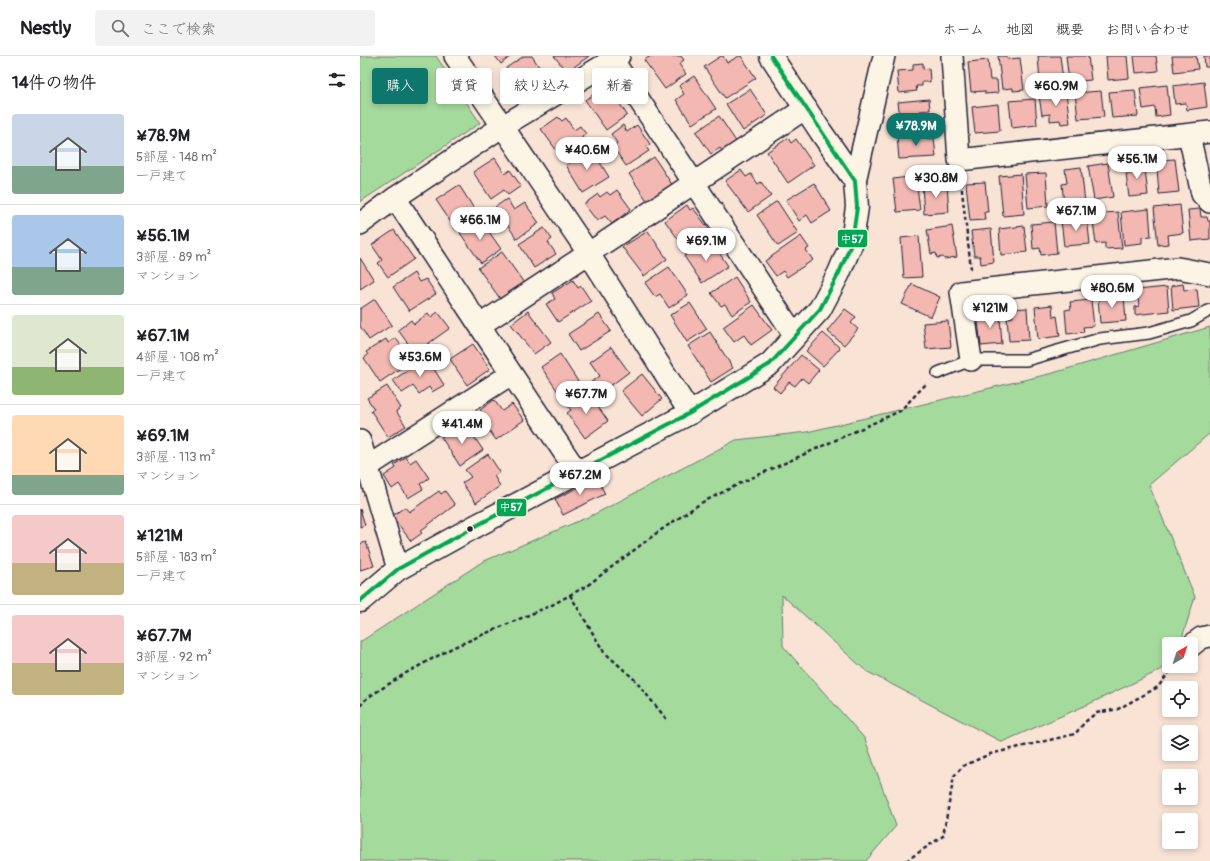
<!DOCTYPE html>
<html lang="ja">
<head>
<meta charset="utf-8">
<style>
  :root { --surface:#fff; --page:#f2f2f2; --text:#202124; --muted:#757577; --line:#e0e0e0; --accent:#0f766e }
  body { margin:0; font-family:Pangolin,"Klee One",sans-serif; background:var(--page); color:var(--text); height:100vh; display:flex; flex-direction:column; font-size:15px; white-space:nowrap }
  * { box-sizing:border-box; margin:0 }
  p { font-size:13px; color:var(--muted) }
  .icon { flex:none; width:22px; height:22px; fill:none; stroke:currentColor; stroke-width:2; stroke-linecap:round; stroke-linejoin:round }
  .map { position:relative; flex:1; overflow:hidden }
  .side { display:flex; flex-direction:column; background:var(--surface); width:360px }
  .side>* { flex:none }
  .banner { position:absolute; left:12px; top:12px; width:380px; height:36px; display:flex; gap:8px }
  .needle { width:26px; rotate:39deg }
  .controls { position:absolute; left:802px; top:581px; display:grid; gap:8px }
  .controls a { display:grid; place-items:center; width:36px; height:36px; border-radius:4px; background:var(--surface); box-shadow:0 2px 6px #0003; font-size:20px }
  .price { position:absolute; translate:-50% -34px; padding:0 9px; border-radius:14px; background:#fff; color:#222; font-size:13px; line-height:26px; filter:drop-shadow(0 1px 2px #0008) }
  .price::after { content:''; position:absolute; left:50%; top:24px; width:12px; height:9px; margin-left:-6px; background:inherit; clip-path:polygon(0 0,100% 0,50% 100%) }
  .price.on { background:var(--accent); color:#fff }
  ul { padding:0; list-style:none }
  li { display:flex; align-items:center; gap:12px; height:100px; padding:0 12px }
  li+li { border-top:1px solid var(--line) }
  li span { display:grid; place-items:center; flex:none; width:112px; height:80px; border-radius:4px; color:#555 }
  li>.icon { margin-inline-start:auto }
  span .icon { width:48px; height:48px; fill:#fffc; stroke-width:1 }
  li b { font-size:17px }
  h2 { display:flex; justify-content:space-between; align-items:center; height:48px; padding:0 12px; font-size:17px }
  .pill { padding:0 14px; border-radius:4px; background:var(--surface); box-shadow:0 2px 6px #0003; font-size:14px; line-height:36px }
  .pill.on { background:var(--accent); color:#fff }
  header { display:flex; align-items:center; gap:24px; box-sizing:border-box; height:56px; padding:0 20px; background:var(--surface); border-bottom:1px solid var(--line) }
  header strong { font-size:19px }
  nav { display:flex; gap:22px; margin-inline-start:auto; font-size:14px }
  .search { width:280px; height:36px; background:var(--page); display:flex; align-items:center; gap:10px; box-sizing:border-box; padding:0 14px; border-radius:4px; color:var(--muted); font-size:15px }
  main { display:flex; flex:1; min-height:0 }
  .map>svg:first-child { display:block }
  .green { fill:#a5da9d; stroke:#647e6c }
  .building { fill:#f3b8b1; stroke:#22223b }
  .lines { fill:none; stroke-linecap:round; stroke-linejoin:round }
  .service-casing { stroke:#22223b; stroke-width:14 }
  .minor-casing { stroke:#22223b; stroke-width:24 }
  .tertiary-casing { stroke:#22223b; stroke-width:25 }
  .path { stroke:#22223b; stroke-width:2.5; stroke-dasharray:4 3; stroke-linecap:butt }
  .service { stroke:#fcf5e5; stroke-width:11 }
  .minor { stroke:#fcf5e5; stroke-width:21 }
  .tertiary { stroke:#fcf5e5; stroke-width:22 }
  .bus-1-casing { stroke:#fcf5e5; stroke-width:7 }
  .bus-1 { stroke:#00a651; stroke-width:4 }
  .bus-dot { fill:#22223b; stroke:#fcf5e5; stroke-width:1.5 }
  .line-badge { stroke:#fcf5e5; stroke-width:1.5 }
  .badge-label { font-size:11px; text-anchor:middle; font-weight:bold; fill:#fff }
</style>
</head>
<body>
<header>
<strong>Nestly</strong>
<div class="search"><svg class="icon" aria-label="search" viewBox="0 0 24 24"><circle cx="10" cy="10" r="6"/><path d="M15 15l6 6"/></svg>ここで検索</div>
<nav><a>ホーム</a><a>地図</a><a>概要</a><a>お問い合わせ</a></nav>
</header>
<main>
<section class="side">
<h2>14件の物件<svg class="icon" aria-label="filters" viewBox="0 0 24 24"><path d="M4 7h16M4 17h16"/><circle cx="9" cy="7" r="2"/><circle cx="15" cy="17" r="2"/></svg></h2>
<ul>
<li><span style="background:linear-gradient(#c9d6e8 65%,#7fa58c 0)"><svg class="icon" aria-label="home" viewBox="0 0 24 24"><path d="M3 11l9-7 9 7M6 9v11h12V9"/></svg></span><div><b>¥78.9M</b><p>5部屋 · 148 m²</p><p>一戸建て</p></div></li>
<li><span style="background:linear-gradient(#a9c7e8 65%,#7fa58c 0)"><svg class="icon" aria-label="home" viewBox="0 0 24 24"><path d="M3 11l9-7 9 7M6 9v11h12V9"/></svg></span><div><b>¥56.1M</b><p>3部屋 · 89 m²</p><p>マンション</p></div></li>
<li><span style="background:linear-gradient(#dfe7d0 65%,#8fb573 0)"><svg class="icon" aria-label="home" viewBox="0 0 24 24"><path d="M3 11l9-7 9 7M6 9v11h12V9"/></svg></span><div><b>¥67.1M</b><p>4部屋 · 108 m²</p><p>一戸建て</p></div></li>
<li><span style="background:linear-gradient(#ffd9b3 75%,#7fa58c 0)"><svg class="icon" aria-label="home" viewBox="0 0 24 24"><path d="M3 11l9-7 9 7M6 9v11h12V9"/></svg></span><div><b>¥69.1M</b><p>3部屋 · 113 m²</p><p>マンション</p></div></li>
<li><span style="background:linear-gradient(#f6c9c9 60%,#c2b280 0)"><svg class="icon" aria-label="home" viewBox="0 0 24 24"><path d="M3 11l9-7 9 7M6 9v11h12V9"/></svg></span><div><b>¥121M</b><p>5部屋 · 183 m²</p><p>一戸建て</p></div></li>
<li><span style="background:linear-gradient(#f6c9c9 60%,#c2b280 0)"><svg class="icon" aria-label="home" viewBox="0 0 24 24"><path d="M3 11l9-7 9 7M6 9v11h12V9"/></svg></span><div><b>¥67.7M</b><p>3部屋 · 92 m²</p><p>マンション</p></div></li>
</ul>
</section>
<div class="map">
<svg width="850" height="805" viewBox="0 0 850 805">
  <rect width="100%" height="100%" fill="#f9e3d5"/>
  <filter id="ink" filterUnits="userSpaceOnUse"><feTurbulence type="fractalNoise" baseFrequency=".025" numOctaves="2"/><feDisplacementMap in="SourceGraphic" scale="8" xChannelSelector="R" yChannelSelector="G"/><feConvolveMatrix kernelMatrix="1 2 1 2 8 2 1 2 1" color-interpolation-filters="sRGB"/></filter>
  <g filter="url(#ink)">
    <!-- green -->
    <g class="green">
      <path d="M0,0H76L120,67L0,146Z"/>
      <path d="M850,271V377L789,429L835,541L820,588H809V610L729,648L642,686L506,615L422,539L423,590L505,683L536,770L506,805H0V586L122,506L235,458L376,384L447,376L693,317Z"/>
    </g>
    <!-- building -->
    <g class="building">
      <path d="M135,0H151L141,8Z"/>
      <path d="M164,0H172L189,26L165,41L146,12Z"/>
      <path d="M194,0H229L207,16Z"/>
      <path d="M291,0H321L324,4L319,8L326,18L305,33L284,4Z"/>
      <path d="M361,0H363L367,7L379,0H381L396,22L365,42L344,11Z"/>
      <path d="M638,0H647V3L660,2L664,34L653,35V32L642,33Z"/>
      <path d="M678,0H700L703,24L680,26Z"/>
      <path d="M706,0H728L731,24L709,26Z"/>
      <path d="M746,0H767L769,22L748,24Z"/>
      <path d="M774,0H796L798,15L776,17Z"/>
      <path d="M812,0H836L838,13L814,16Z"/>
      <path d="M844,0H850V11H845Z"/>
      <path d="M628,4L630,24H637L638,37L625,38V35L611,36L608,6Z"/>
      <path d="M563,7V13L569,12L570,26H562V30H556L557,35L539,37L537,15L553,14V8Z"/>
      <path d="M334,20L356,53L332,68L316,44L324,38L319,30Z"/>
      <path d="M844,26L847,51L827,54L826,47L815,48L813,30Z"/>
      <path d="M248,29L267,59L246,74L225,44Z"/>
      <path d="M807,29L810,59L796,61L795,51L783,53L780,32Z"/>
      <path d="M390,33L407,59L383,75L366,48Z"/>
      <path d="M775,34L778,60L752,62L749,36Z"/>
      <path d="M741,35L744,61L718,63L715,37Z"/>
      <path d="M706,37L710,67L701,68L700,64L690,65V58L682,59L679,40Z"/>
      <path d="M569,43L570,54L560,55L561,69L541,71L538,46Z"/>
      <path d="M675,43L677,69L652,72L649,45Z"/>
      <path d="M638,48L640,75L615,77L612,51Z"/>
      <path d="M359,60L377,87L363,96L360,92L351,98L336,76Z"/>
      <path d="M198,61L202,65L206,62L214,74L220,70L226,78L222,81L225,86L202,102L181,73Z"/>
      <path d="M263,69L267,76L277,69L290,88L286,91L289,95L266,110L253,91L257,87L251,78Z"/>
      <path d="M566,77L567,83L574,82L576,101L539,103L537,80Z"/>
      <path d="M428,82L431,87L436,83L454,109L428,127L407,96Z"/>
      <path d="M233,95L249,121L223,137L206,109L213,105L211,103L221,97L223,100Z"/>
      <path d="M294,101L313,130L288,146L269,118Z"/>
      <path d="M135,102L145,118L150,114L161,130L148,139L144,134L131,143L113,116Z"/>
      <path d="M815,103L819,136L799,138L797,112H801L800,104Z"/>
      <path d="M784,105L788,139L769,141L766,118H770L769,107Z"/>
      <path d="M748,107L753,141L734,144L728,110Z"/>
      <path d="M721,111L725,147L704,149L702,128L707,127L705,113Z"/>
      <path d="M381,114L386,121L391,118L398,128L401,126L411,140L388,156L365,125Z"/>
      <path d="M686,117L688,150L668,152L665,118Z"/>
      <path d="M661,118L664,158L643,160L639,120Z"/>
      <path d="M548,121L549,131L557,130L560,154L537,156L533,123Z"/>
      <path d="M625,126L628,156H624L625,164L610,165L606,127Z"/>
      <path d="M454,127L471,155L452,167L447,159L439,165L426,144Z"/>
      <path d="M587,128L589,156L564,158L562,130Z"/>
      <path d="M99,129L118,159L96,174L76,144Z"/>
      <path d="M257,134L271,153L252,168L245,160L237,165L224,148L238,138L240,141L247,136L250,139Z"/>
      <path d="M147,143L154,154L165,147L179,167L157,183L135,151Z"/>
      <path d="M417,145L438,177L418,190L397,159Z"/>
      <path d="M327,149L330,154L333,152L349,173L324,191L305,165Z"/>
      <path d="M820,149L823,177L808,179L809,188L798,189L794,152Z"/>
      <path d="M789,153L791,180L782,181V187L764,189L761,156Z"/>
      <path d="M840,153L841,161H847L848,165H850V183L831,185L828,154Z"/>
      <path d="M758,156L762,192L745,193V187L736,188L732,158Z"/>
      <path d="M727,161L730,188L704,190L701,164Z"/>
      <path d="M120,163L141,193L121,207L100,177Z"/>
      <path d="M694,166L697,197L681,199L680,192L673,193L671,168Z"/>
      <path d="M592,170L597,201L584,203L583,201L577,202L576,197L571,198L567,174Z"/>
      <path d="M664,170L667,196L641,199L639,173Z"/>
      <path d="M184,172L192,183L188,186L196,198L174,212L159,188Z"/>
      <path d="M631,173L634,206L621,208L620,200H614L611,175Z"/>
      <path d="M34,174L54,203L28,221L18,207L22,204L12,189Z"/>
      <path d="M288,175L307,203L284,220L262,191Z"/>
      <path d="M441,180L449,192L446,194L453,204L427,221L423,215L416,220L405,205Z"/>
      <path d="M559,180L562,221L544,222L541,182Z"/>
      <path d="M347,186L353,194L356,192L368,210L342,227L324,200Z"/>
      <path d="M142,196L164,227L141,244L118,212Z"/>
      <path d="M0,202L14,224L0,233Z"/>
      <path d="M309,211L328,239L309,252L300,238L295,241L285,227Z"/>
      <path d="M54,217L59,226L66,223L76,238L49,255L33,231Z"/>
      <path d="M375,221L391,246L372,259L365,248L361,250L351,237Z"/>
      <path d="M213,224L218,232L221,230L231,245L198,266L186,248L195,243L192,237Z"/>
      <path d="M552,228L580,241L571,261L542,248Z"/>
      <path d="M823,228L824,234L837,233L839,251L813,254L811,230Z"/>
      <path d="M807,231L809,255L775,259V251L779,250L777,234Z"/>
      <path d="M764,239L766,265L740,267L738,241Z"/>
      <path d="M15,243L32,269L9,284L0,270V253Z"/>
      <path d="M731,244L734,270L723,271L724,276L707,278L705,254L711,253L710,246Z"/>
      <path d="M330,247L347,273L327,286L310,259Z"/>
      <path d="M394,249L412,274L391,289L384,279L374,286L363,271Z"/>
      <path d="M692,249L693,261L697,260L700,280L678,283L675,251Z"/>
      <path d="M667,252L669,284L649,285L647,262L653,261L652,253Z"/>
      <path d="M485,253L496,261L491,267L498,273L484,289L467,275Z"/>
      <path d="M168,255L191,286L174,298L151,268Z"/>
      <path d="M78,256L90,272L55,297L38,274L51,264L54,268L68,257L71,261Z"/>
      <path d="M632,256L633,261H640L642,288L621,290L617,258Z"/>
      <path d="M239,258L251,275L219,295L208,278Z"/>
      <path d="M588,265L591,291L566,293L563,267Z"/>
      <path d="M350,276L373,312L351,326L328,290Z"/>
      <path d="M463,277L480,292L463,310L446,295Z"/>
      <path d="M36,282L51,305L20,326L4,302L8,299L6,296L26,283L28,287Z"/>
      <path d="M113,288L130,313L107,329L90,303Z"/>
      <path d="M251,291L269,316L238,339L230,327L240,320L230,306Z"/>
      <path d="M200,298L219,327L201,340L181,311Z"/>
      <path d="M441,299L459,314L448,327L442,322L435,330L429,326L420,337L413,331Z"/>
      <path d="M67,302L84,329L72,336L69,331L59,338L53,330L42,337L33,324Z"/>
      <path d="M282,318L302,343L282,360L261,335Z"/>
      <path d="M27,330L41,352L36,355L46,370L28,381L11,355L14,353L7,342Z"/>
      <path d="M227,335L248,365L225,382L207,357L211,354L207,349Z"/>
      <path d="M134,344L142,355L152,348L164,364L136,384L123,366L127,363L120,354Z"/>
      <path d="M101,368L109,380L112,378L123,394L100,410L81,381Z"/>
      <path d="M128,398L140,416L134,420L140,430L116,447L102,427L111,421L105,414Z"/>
      <path d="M46,401L50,407L56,403L69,422L60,428L63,433L48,442L39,428L32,433L24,420L36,412L34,409Z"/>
      <path d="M237,422L245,438L203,459L195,443Z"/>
      <path d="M79,435L81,438L85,435L95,449L60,475L62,477L51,485L32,460L45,451L49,456Z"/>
      <path d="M0,453L5,469L0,471Z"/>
      <path d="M6,486L14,510L0,514V488Z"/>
    </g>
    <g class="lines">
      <defs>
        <path id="service" d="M578,317L611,304H666L740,283L789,277L831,265L850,254"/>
        <g id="minor">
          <path d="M95,0L229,198L330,357"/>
          <path d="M250,0L435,280"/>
          <path d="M592,0L599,104L850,76"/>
          <path d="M829,79L842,138L850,146"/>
          <path d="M495,125L524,0"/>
          <path d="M35,142C96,233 156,326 218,417"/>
          <path d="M0,168L35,142L143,70L259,0"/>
          <path d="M120,269C229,198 337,124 446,52"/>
          <path d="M611,304L601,236L818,212L850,218"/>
          <path d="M0,385L38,513"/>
          <path d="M7,411L151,318"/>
          <path d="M831,590L841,582L850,580"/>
        </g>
        <path id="tertiary" d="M0,545L38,513L114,471L330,357L410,308L460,253L479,217L492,186L497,151L495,125L461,76L411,0"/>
      </defs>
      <!-- service casing -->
      <use href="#service" class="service-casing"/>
      <!-- minor casing -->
      <use href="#minor" class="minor-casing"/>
      <!-- tertiary casing -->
      <use href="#tertiary" class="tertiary-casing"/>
      <!-- path -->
      <g class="path">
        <path d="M601,126L611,213"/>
        <path d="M210,539L244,596L274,623L308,665"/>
        <path d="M0,650L7,642L46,617L94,591L192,549L228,529L298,476L341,447L385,425L540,355L566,328"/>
        <path d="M546,805L583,780L594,720L603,710L630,698L715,678L725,666L736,657L758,653L798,631L814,610"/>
      </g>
      <!-- service -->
      <use href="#service" class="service"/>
      <!-- minor -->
      <use href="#minor" class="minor"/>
      <!-- tertiary -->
      <use href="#tertiary" class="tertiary"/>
      <defs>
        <path id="bus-1" d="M0,545L38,513L114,471L330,357L410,308L460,253L479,217L492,186L497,151L495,125L411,0"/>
      </defs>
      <!-- bus-1 casing -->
      <use href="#bus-1" class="bus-1-casing"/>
      <!-- bus-1 -->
      <use href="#bus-1" class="bus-1"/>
    </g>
  </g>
  <!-- markers -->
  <circle class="bus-dot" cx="110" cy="473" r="3.5"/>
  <g class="line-badge">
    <rect x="477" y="173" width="31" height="19" rx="4" fill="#00a651"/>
    <rect x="136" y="442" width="31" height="19" rx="4" fill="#00a651"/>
  </g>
  <g class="badge-label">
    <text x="492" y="187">中57</text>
    <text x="151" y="455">中57</text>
  </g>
</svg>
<div class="controls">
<a><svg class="needle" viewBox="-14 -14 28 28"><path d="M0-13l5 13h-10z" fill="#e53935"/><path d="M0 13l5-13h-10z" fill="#757577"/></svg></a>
<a><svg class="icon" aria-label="locate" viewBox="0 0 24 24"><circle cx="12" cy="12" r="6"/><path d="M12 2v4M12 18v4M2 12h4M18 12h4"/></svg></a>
<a><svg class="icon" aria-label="layers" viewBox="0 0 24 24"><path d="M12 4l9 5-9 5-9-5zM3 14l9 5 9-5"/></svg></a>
<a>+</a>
<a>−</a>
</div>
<b class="price" style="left:696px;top:51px">¥60.9M</b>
<b class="price on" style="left:556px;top:91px">¥78.9M</b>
<b class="price" style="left:227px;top:115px">¥40.6M</b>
<b class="price" style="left:777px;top:124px">¥56.1M</b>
<b class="price" style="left:576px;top:143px">¥30.8M</b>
<b class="price" style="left:716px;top:176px">¥67.1M</b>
<b class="price" style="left:120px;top:185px">¥66.1M</b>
<b class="price" style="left:346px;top:206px">¥69.1M</b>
<b class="price" style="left:752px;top:253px">¥80.6M</b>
<b class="price" style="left:630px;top:273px">¥121M</b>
<b class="price" style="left:60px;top:322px">¥53.6M</b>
<b class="price" style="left:226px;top:359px">¥67.7M</b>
<b class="price" style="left:102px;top:389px">¥41.4M</b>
<b class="price" style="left:220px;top:440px">¥67.2M</b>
<div class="banner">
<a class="pill on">購入</a>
<a class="pill">賃貸</a>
<a class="pill">絞り込み</a>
<a class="pill">新着</a>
</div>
</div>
</main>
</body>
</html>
